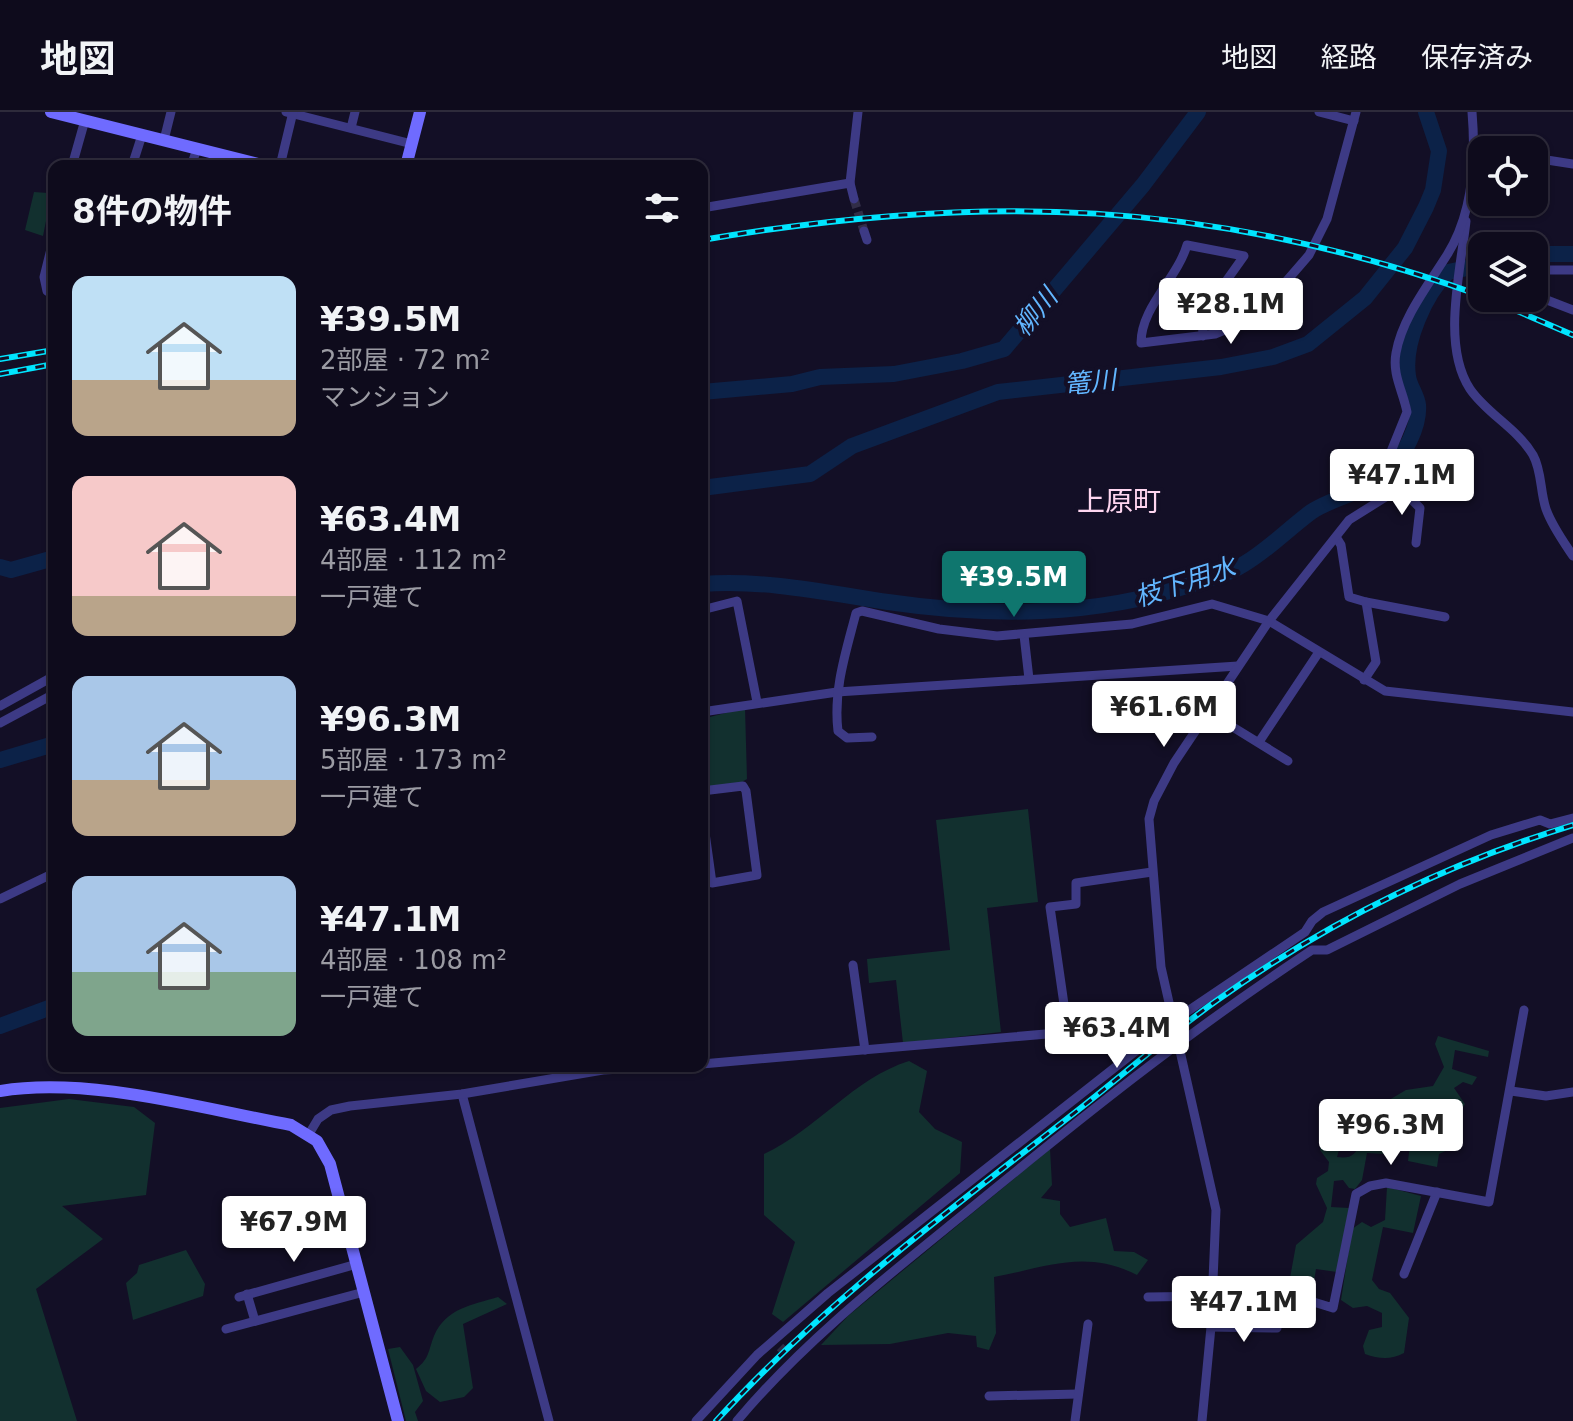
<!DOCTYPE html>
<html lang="ja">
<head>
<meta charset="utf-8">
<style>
  :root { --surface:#0e0b1c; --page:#1c1929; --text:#f1f3f6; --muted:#9b9ba3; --line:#2e2b3b; --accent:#0f766e }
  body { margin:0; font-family:"DejaVu Sans","Noto Sans JP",sans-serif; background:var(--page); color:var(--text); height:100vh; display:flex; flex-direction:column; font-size:30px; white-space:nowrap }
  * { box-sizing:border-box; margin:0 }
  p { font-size:26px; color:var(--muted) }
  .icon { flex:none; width:44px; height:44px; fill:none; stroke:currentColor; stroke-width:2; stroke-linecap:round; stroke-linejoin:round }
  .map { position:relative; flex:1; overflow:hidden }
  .drawer { position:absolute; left:48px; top:48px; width:660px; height:912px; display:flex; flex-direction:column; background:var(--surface); border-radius:16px; box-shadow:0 2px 6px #0004,0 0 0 2px var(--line) }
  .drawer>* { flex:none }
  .buttons { position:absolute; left:1468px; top:24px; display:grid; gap:16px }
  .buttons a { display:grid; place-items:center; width:80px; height:80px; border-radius:16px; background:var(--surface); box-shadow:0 2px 6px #0004,0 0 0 2px var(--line); font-size:40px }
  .price { position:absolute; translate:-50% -68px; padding:0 18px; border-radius:8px; background:#fff; color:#222; font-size:26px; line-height:52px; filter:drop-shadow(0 2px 4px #0008) }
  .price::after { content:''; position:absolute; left:50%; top:48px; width:24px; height:18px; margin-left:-12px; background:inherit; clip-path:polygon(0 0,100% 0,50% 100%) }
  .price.selected { background:var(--accent); color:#fff }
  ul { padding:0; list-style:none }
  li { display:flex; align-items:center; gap:24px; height:200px; padding:0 24px }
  li span { display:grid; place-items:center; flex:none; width:224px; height:160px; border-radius:16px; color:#555 }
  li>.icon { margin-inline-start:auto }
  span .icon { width:96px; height:96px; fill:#fffc; stroke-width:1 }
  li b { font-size:34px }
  h2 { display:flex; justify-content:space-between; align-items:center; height:96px; padding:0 24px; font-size:34px }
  header { display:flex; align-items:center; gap:48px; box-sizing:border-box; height:112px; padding:0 40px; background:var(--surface); border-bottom:2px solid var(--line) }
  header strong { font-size:38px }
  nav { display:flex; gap:44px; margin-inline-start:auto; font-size:28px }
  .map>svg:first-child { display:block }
  .green { fill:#12302f }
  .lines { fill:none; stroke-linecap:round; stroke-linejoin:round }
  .river { stroke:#0c2248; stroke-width:16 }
  .street-tunnel { stroke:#312d47; stroke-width:9; stroke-dasharray:9 4.5; stroke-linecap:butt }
  .street { stroke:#3d3a85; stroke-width:9 }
  .secondary { stroke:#6f6bff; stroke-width:12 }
  .rail-casing { stroke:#00e5ff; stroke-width:6 }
  .rail { stroke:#130f26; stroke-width:3; stroke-dasharray:9; stroke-linecap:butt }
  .labels { text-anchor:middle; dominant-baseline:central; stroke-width:8; stroke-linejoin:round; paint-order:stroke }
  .water-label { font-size:26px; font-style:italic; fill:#62b6ff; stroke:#130f26 }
  .quarter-label { font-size:28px; fill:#ffd6f0; stroke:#130f26 }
</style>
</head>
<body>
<header>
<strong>地図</strong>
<nav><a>地図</a><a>経路</a><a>保存済み</a></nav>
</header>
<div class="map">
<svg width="1573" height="1309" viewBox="0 0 1573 1309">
  <rect width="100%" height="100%" fill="#130f26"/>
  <!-- green -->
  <g class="green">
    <path d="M34,80L48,81L47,88L50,89L43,124L25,118Z"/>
    <path d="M745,596L747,667L733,675L702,679V607Z"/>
    <path d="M1028,697L1038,790L987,796L1001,920L903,931L896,868L869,871L867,847L950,838L936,708Z"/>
    <path d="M1438,924L1489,939L1488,945L1455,938L1452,957L1477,965L1472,973L1463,970L1454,976L1465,992L1449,1018L1452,1036L1439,1042L1437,1055L1408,1049L1414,998L1392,995L1389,1035L1384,1042L1367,1041L1362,1068L1355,1077L1349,1076L1343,1068L1334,1069L1331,1095L1349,1096L1337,1160L1316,1157L1312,1181L1288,1177L1296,1133L1323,1110L1327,1096L1316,1072L1317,1066L1328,1059L1329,1050L1320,1038L1323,1022L1339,1016L1344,1020L1337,1045C1351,1047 1355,1043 1361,1031L1349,1015L1357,1007L1406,978L1433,974L1444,955L1435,932Z"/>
    <path d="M909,949L927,959L919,1000L935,1017L962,1030L960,1061L783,1210L772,1202L795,1130L764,1103V1042C816,1018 854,966 909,949Z"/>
    <path d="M69,987L134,995L155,1011L146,1083L62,1094L103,1127L36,1177L77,1309H0V996Z"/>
    <path d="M1050,1037L1052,1073L1041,1086L1060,1089V1102L1070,1115L1106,1106L1114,1139L1134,1140L1148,1148L1137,1163C1085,1137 1048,1155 994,1165L996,1221L989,1238L977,1235L976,1224L948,1221L890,1232L821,1233L848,1204Z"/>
    <path d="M1387,1075L1421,1084L1413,1121L1383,1115L1372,1168L1379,1177L1390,1181L1409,1206L1404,1241C1391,1248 1379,1247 1365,1242L1363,1234L1369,1218L1382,1215V1201L1367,1194L1353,1196L1341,1188L1352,1117L1362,1110L1371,1115L1385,1108Z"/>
    <path d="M186,1138L205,1172L203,1184L133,1208L126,1171L137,1161L139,1153Z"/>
    <path d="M498,1185L507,1192L463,1212L473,1276L464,1285L440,1290L426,1279L416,1257C430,1246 428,1239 434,1224C446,1196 472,1193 498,1185Z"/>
    <path d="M400,1235L413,1253L423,1289L415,1300L418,1309H406L388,1237Z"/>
  </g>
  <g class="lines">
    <!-- river -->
    <g class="river">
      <path d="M1534,142H1573"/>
      <path d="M702,280L792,272L820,265L894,262L962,249L1004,237L1143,73L1198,0"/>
      <path d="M702,376L810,362L852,334L998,280L1221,255L1273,245L1308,232L1365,186L1405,136L1426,95L1433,78L1439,39L1426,0"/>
      <path d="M0,455L11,458L54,446"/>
      <path d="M702,472C763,467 828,481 888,490C991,505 1094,505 1193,472C1210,466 1229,462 1244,452C1268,438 1288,417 1311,400C1332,385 1377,377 1391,359C1404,342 1420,314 1418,293C1417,283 1409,274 1408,264C1403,231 1425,182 1448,160L1482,153"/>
      <path d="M0,648L54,632"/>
      <path d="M0,914L54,894"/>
    </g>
    <!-- street-tunnel -->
    <g class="street-tunnel">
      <path d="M854,87L864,119"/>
      <path d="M780,1235L789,1244"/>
    </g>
    <!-- street -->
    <g class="street">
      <path d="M286,0L412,32"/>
      <path d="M1319,0L1354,9"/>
      <path d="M351,16L355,0"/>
      <path d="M164,28L171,0"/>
      <path d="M1534,46L1573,52"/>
      <path d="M72,54L85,8"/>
      <path d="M132,54L142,23"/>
      <path d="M191,54L197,37"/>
      <path d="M280,54L293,0"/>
      <path d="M854,87L850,71L858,0"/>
      <path d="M702,96L850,71"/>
      <path d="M1466,109C1461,157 1441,233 1470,277C1487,302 1517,316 1533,343C1542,359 1540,380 1546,397C1552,414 1563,429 1573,444"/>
      <path d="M864,119L867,128"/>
      <path d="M54,125L44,165L47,179L54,183"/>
      <path d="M1534,158H1573"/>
      <path d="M1534,183L1573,198"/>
      <path d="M1203,224L1202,203L1244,144L1187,133C1177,167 1141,195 1141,231L1215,222L1234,214L1277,180L1309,143L1327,107L1356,0"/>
      <path d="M1400,376L1420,396L1416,431"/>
      <path d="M1336,425L1341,433L1349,485L1366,490L1376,550L1364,568"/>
      <path d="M1366,490L1445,505"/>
      <path d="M702,498L737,489L757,590"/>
      <path d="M1024,523L1029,567"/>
      <path d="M0,594L54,564"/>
      <path d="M702,600L837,580L1238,554"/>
      <path d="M1210,601L1288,649"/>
      <path d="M0,611L54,582"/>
      <path d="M872,625L847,626L838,619C833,578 846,540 856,501L862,499L939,517L997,524L1132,512L1212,492L1269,509L1385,579L1573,600"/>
      <path d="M1259,630L1319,540"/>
      <path d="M702,679L743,674L746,679L757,763L712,771L702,699"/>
      <path d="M0,787L54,761"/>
      <path d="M853,853L865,938"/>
      <path d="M1068,920L1050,795L1076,792V771L1152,760"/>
      <path d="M702,952L1172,911"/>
      <path d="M1511,979L1546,984L1573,980"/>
      <path d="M462,982L549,1309"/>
      <path d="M309,1022L318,1007L331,998L350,994L462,982L603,958L677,954"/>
      <path d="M1404,1162L1437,1080"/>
      <path d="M247,1182L255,1209"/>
      <path d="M239,1185L357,1152"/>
      <path d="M1148,1185L1291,1183L1333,1196L1356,1082L1370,1074L1386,1071L1489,1090L1524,898"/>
      <path d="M1211,1215L1277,1216"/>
      <path d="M226,1217L364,1180"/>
      <path d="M989,1284L1078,1282"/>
      <path d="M696,1309L757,1243L828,1181L1179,905L1305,820L1312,809L1323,800L1491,723L1540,708L1550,712L1573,706"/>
      <path d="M737,1309C803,1230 885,1166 965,1101C1077,1009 1190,918 1312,838H1327L1460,772L1573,726"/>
      <path d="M1075,1309L1088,1212"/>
      <path d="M1202,1309L1211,1215L1216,1098L1161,855L1149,707L1154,689L1174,651L1269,509L1349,408L1400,376L1388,347L1407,300C1403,279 1392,263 1396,241C1402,206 1429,172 1447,143C1473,102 1476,47 1472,0"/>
    </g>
    <!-- secondary -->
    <g class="secondary">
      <path d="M51,0L266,54"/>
      <path d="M406,54L420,0"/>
      <path d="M0,979C89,964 203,997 291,1013L317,1029L330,1052L398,1309"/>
    </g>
    <defs>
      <g id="rail">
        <path d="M702,128C982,80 1213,87 1482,184"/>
        <path d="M1487,186L1573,223"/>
        <path d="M0,247L54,238"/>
        <path d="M0,262L54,252"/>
        <path d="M716,1309C820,1195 943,1103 1064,1009C1115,970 1164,926 1216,889C1326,811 1444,752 1573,713"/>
      </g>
    </defs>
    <!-- rail casing -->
    <use href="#rail" class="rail-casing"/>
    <!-- rail -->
    <use href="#rail" class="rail"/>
  </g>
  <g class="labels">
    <!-- water labels -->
    <g class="water-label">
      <text transform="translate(1035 200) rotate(-50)">柳川</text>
      <text transform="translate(1090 270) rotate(-6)">篭川</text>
      <text transform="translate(1185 470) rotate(-18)">枝下用水</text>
    </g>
    <!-- quarter labels -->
    <g class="quarter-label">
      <text x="1119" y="389">上原町</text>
    </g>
  </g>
</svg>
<div class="buttons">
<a><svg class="icon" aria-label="locate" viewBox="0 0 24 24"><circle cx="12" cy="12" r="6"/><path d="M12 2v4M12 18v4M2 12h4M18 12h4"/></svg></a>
<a><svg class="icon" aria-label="layers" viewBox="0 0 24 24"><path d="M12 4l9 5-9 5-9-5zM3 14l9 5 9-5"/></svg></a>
</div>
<b class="price" style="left:1231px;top:234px">¥28.1M</b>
<b class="price" style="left:1402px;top:405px">¥47.1M</b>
<b class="price selected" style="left:1014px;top:507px">¥39.5M</b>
<b class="price" style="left:1164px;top:637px">¥61.6M</b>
<b class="price" style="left:1117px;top:958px">¥63.4M</b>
<b class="price" style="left:1391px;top:1055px">¥96.3M</b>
<b class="price" style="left:294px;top:1152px">¥67.9M</b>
<b class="price" style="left:1244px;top:1232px">¥47.1M</b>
<section class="drawer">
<h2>8件の物件<svg class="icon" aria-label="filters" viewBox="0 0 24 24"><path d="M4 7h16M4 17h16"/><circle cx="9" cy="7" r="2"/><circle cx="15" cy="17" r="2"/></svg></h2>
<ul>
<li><span style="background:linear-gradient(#bfe0f5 65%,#b9a48a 0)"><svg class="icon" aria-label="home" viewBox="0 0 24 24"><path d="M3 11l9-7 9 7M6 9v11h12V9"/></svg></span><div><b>¥39.5M</b><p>2部屋 · 72 m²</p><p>マンション</p></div></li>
<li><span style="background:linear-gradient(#f6c9c9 75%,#b9a48a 0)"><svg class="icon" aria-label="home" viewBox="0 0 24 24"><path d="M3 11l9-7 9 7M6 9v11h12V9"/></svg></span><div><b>¥63.4M</b><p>4部屋 · 112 m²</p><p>一戸建て</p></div></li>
<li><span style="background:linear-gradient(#a9c7e8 65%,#b9a48a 0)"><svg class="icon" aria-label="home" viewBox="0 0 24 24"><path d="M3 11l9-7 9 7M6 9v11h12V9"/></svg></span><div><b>¥96.3M</b><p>5部屋 · 173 m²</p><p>一戸建て</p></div></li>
<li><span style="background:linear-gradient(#a9c7e8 60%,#7fa58c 0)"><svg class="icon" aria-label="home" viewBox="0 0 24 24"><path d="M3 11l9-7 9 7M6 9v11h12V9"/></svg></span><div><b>¥47.1M</b><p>4部屋 · 108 m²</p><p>一戸建て</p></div></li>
</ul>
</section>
</div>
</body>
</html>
